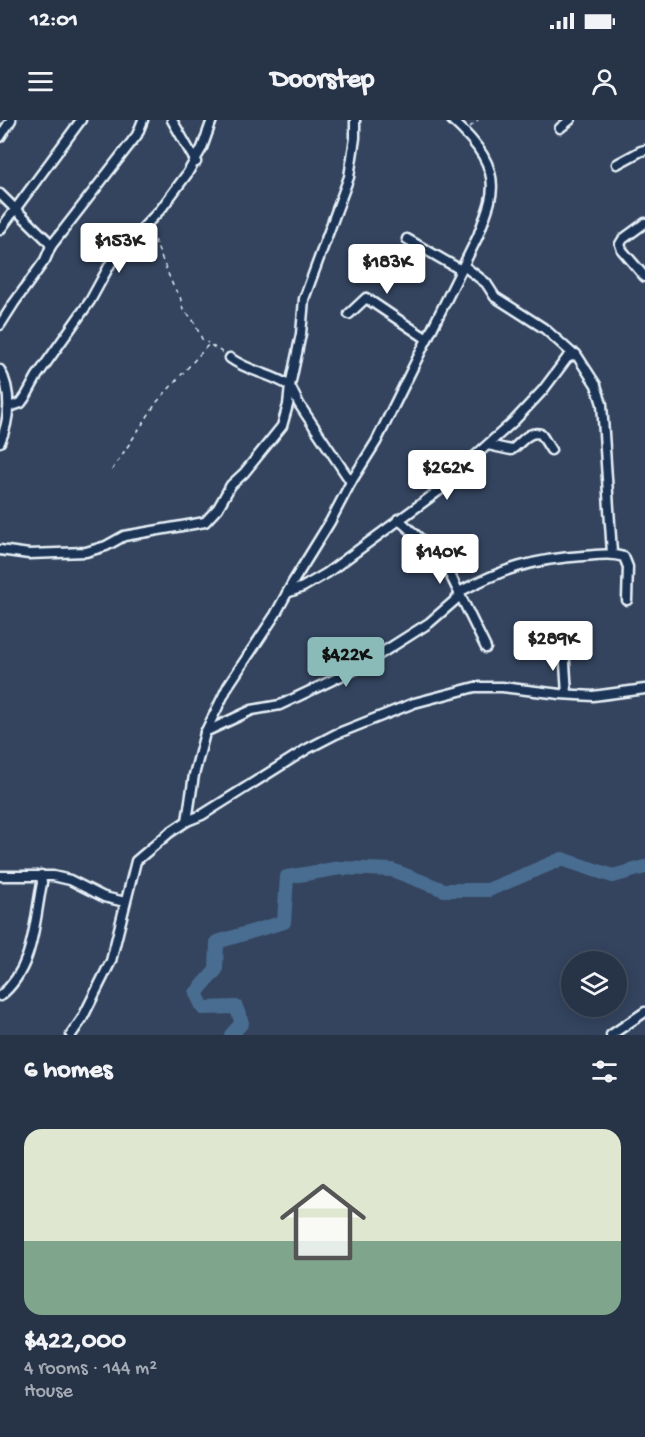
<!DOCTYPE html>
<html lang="en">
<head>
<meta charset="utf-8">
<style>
  :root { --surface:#273347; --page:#2f3b4e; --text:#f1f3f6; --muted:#a4aab4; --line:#434e60; --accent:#8bbbb9 }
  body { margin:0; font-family:"Gochi Hand",sans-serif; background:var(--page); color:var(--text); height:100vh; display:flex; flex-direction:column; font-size:22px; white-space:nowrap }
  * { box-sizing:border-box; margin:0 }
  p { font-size:20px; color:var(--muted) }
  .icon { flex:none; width:33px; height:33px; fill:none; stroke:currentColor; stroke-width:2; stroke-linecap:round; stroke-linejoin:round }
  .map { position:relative; height:915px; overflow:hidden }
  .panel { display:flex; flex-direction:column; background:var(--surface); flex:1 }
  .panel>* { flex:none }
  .buttons { position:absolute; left:561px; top:831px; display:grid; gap:12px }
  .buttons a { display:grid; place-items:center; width:66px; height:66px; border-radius:50%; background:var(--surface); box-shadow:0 3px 15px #0003,0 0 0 2px var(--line); font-size:30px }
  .price { position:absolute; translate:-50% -51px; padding:0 14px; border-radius:6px; background:#fff; color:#222; font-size:20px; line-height:39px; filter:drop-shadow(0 2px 3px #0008) }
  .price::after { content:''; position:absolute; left:50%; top:36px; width:18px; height:14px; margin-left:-9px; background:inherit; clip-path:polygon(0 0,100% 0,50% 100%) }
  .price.on { background:var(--accent); color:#111 }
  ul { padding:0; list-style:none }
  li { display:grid; align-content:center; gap:12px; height:318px; padding:0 24px }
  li+li { border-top:2px solid var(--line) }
  li span { display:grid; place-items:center; height:186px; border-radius:18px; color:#555 }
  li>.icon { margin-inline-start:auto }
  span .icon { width:108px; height:108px; fill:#fffc; stroke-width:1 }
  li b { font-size:26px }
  h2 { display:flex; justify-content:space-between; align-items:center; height:72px; padding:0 24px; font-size:26px }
  .status { display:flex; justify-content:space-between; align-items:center; height:42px; padding:0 30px; background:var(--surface); direction:ltr }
  .status svg { height:16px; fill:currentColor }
  header { display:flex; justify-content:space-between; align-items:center; height:78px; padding:0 24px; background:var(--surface); font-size:27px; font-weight:800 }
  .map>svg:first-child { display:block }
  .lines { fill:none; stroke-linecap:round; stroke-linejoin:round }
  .river { stroke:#496d90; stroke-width:14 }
  .minor-casing { stroke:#e8f1f8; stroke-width:13 }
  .path { stroke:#e8f1f8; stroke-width:1.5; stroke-dasharray:4.5 4.5; stroke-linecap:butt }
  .minor { stroke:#1d3557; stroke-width:8 }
</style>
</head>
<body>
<div class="status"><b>12:01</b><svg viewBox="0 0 49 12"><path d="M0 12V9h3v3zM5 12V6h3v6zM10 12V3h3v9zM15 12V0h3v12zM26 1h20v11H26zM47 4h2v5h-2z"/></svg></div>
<header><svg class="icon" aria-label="menu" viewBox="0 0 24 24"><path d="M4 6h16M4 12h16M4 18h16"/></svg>Doorstep<svg class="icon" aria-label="person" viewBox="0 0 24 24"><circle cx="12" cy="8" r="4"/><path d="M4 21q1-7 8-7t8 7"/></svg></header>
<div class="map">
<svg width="645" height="915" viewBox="0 0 645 915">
  <rect width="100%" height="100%" fill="#34445f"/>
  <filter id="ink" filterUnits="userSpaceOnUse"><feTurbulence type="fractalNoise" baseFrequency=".0167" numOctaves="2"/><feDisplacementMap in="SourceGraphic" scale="12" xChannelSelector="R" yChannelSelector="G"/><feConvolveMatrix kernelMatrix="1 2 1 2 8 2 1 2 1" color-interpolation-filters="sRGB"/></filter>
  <g filter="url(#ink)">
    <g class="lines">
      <!-- river -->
      <path class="river" d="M231,915L242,903L236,887L203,888L196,873L216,850L217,822L284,802L287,757L340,748L392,750L444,770H488L562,739L613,756L645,747"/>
      <defs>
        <g id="minor">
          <path d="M172,0L196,42"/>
          <path d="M560,8L570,0"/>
          <path d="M0,17L11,0"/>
          <path d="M617,44L641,31L645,30"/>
          <path d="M0,74L47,120L51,126L45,140L14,183L0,205"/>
          <path d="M645,103L623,119L620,124L622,130L645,157"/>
          <path d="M0,110L81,0"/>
          <path d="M407,119L461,150"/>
          <path d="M51,126L137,15L143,0"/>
          <path d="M464,146L486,163L495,177L545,209L573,234"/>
          <path d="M349,194L366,178L427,219"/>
          <path d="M0,250C12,271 10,300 0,322"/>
          <path d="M9,287L21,283L26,276L37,256L90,181L113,139L161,89L187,54L202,28L212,0"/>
          <path d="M488,325L511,330C521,324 527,310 541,314L551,330"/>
          <path d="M351,362L299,284L290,266L301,214L304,179L349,57L355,18V0"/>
          <path d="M398,399L442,438L486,528"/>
          <path d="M0,430L29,434L86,432L106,426L124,416L205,402L218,388L231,365L244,353L282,306L288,285L290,266C270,253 249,252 230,238"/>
          <path d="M459,472C502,449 534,439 583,436C598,435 610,433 624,437L628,447L627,480"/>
          <path d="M287,473L303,467L327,453L448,364L466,344L514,301L543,270L567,238L576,234L596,265L602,284L612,433"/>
          <path d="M564,528L567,574"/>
          <path d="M205,612L252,590L280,585L358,548L429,503L460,476"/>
          <path d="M187,701L194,655L205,613L228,566L275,495L293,462L330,402L351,362L376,322L478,116C482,104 487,93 490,81C499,47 475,21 452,0"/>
          <path d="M0,756H53L70,760L104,777L125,782"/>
          <path d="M0,876C34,849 34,803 42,763L41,755"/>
          <path d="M71,915L82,899L111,841L136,741L169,713L187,701L202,695L307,629L336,614L414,583L475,567H502L560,574L593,576L645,569"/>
          <path d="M611,915L645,892"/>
        </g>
      </defs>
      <!-- minor casing -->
      <use href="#minor" class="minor-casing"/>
      <!-- path -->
      <g class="path">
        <path d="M470,7L478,0"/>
        <path d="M149,113L153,117L174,168L180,176L183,190L192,198L202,219L208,223"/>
        <path d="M112,350L157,282L209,224L225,234"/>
      </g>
      <!-- minor -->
      <use href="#minor" class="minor"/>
    </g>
  </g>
</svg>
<div class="buttons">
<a><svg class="icon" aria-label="layers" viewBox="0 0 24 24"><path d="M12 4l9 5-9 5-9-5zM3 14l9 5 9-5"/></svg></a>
</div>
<b class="price" style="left:119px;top:154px">$153K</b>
<b class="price" style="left:387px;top:175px">$183K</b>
<b class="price" style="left:447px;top:381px">$262K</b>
<b class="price" style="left:440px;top:465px">$140K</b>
<b class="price" style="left:553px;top:552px">$289K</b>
<b class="price on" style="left:346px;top:568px">$422K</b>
</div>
<section class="panel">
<h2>6 homes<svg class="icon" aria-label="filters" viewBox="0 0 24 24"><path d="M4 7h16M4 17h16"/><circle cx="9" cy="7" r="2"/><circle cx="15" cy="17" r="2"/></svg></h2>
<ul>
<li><span style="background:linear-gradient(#dfe7d0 60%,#7fa58c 0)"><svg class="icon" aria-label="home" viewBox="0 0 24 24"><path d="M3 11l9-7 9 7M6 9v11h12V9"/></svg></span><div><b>$422,000</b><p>4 rooms · 144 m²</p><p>House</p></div></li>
</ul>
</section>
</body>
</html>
